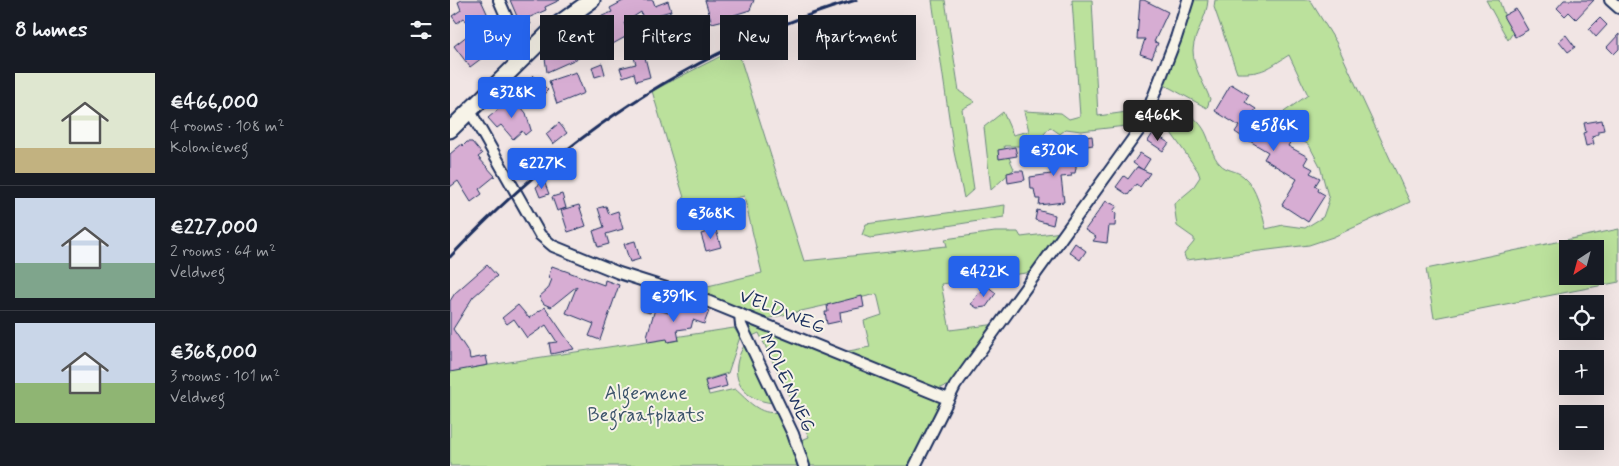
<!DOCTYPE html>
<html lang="en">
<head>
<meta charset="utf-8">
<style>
  :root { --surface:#171b24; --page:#242831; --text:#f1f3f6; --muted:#9ea1a6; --line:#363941; --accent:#2563eb }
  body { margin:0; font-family:Mynerve,sans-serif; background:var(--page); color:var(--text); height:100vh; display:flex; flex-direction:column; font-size:19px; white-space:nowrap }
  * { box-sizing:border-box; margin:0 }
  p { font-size:16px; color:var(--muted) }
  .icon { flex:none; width:28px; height:28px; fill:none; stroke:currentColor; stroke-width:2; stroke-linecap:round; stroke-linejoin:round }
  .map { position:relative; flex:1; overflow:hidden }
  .panel { display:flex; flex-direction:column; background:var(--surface); width:450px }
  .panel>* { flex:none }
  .top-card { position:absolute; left:15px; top:15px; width:475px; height:45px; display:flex; gap:10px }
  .needle { width:32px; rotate:216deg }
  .fabs { position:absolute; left:1109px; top:240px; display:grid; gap:10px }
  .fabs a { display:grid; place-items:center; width:45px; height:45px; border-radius:0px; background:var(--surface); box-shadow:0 5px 20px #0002; font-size:25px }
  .price { position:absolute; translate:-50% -42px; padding:0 11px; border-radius:5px; background:var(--accent); color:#fff; font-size:16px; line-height:32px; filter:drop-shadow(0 1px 2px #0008) }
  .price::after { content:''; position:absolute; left:50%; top:30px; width:15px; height:11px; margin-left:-8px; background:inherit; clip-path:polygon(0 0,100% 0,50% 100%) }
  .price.on { background:#222; color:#fff }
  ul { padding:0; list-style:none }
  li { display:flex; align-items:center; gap:15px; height:125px; padding:0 15px }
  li+li { border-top:1px solid var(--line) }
  li span { display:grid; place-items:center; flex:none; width:140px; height:100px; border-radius:0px; color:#555 }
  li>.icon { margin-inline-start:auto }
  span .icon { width:60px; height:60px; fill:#fffc; stroke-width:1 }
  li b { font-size:21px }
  h2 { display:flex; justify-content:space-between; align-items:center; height:60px; padding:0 15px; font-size:21px }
  .pill { padding:0 18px; border-radius:0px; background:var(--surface); box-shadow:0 5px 20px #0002; font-size:18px; line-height:45px }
  .pill.on { background:var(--accent); color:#fff }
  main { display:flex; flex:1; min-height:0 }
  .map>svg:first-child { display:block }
  .green { fill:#bbe19c; stroke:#6b887d; fill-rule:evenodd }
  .building { fill:#d7add3; stroke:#1b2f5e }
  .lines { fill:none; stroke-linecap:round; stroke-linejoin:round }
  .street-casing { stroke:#1b2f5e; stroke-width:14 }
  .secondary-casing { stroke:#1b2f5e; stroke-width:19 }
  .street { stroke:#f7f3e8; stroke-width:10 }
  .secondary { stroke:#f7f3e8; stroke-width:15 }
  .rail { stroke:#1b2f5e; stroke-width:3 }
  .labels { text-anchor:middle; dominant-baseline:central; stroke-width:4; stroke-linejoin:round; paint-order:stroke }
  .street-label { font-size:19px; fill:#1b2f5e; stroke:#f7f3e8 }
  .park-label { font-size:19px; fill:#3b536a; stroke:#f7f3e8 }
</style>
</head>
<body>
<main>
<section class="panel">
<h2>8 homes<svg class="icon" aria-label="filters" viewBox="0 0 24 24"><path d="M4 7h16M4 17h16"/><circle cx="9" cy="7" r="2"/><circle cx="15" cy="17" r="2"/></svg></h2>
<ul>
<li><span style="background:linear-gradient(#dfe7d0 75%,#c2b280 0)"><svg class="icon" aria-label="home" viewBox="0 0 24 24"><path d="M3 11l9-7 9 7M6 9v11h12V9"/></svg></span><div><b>€466,000</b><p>4 rooms · 108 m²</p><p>Kolonieweg</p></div></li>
<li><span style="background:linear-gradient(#c9d6e8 65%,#7fa58c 0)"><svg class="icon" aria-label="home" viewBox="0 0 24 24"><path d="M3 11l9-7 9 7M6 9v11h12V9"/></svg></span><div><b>€227,000</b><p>2 rooms · 64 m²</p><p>Veldweg</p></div></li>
<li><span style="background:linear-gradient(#c9d6e8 60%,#8fb573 0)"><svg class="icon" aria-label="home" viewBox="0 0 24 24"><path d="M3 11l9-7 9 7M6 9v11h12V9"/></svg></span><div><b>€368,000</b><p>3 rooms · 101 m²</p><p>Veldweg</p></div></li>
</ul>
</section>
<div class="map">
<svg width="1169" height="466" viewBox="0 0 1169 466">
  <rect width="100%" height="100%" fill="#f1e5e4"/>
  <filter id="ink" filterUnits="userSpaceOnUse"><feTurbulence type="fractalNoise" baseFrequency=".02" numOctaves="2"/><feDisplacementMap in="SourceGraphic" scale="10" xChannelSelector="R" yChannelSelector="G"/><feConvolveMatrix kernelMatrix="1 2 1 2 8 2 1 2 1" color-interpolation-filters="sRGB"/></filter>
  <g filter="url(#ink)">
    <!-- green -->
    <g class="green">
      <path d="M482,0H495L509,91L525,102L512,109L524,189L514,198L504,152Z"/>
      <path d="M622,0H642L648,116L692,110L685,125L631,131L616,129L610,134L600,127L584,146H554L564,169L541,190L534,127L553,112L563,135L579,131L574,111L611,113L619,119L630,116Z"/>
      <path d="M744,0H758C757,18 744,33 743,50C743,68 754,83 760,99L757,108L711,83Z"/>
      <path d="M765,0H860L886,42L960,202L883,237L859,245L736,260L734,254L744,242V238L727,226L724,204L742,189L750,177L748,171L717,127L698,116L705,99C725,107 748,113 757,136C761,145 762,156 770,164C776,171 786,170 793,176C807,187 812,213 816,229L833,225L855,228L873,217L879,200L870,166L859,145L839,133L831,114L858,95L839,55C818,68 814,74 787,73L764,7Z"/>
      <path d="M1036,0H1049L1055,17L1064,31L1058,40Z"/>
      <path d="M287,48L354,261L497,246L495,239L545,232H568L571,237L612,232L584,272L491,284L500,330L547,324L504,383L488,389L477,388L388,353L420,347L414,321L432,315L427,294L311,320L237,291L312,273L294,196L238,211L202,91Z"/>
      <path d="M555,205L554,217L420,238L412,235L416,224Z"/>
      <path d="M1169,229V282L984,318L976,269ZM1118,249H1145V276H1118Z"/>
      <path d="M302,324H307L425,376L490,402L461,466H357L349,441L359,437L309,333L300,337L298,328Z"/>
      <path d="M284,328L290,337L278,373L255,380L259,395L285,389C298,400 309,416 329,412L335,423L350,466H0V371Z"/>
      <path d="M295,344L324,403C288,400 277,373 295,344Z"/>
    </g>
    <!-- building -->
    <g class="building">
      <path d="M12,0H31L41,22L43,21L47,28L45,30L57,47L43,56L40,52L20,67L4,46L23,31L14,18L7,23L2,16L11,10L8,2Z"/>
      <path d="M60,0H110L95,7L96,10L78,18L81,24L72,28Z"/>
      <path d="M175,0H203L205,6L218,1L221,11L207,15L212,32L205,34L204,30L197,32L191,12L174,23L179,35L159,46L149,49L148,45L135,55L97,72L95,58L108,53L107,49L141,23L140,21L162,12L160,8Z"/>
      <path d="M255,0H304L300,10L284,15L287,23L279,25L278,19L262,23Z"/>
      <path d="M690,0H694L718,12L704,42L708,43L702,58L690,54L695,39H687Z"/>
      <path d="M1114,0H1144L1126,19L1119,12L1115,16L1107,8Z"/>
      <path d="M1066,9L1078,30L1065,37L1053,16Z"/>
      <path d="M1150,18L1157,25L1146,37L1139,29Z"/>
      <path d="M189,34L200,77L186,81L184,73L173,77L170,68L186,64L178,38Z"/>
      <path d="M1169,34V49L1164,54L1157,47Z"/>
      <path d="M1116,35L1125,47L1118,52L1109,41Z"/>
      <path d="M152,63L155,74L145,77L142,67Z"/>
      <path d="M126,72L134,93L107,104L99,81Z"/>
      <path d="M83,75L98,90L88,100L79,92L82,88L76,83Z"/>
      <path d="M781,84L799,95L795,102L806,109L802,115L842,139L838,146L858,157L854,164L863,169L860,173L870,178L865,186L869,188L868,191L875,195L858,222L832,205L847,179L814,159L818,152L798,140L799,138L797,140L785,132L789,126L765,111Z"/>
      <path d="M63,97L76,113L81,130L75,135L72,131L63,139L51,125L47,128L38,118Z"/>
      <path d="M1152,120L1154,130L1148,131V134L1142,136L1144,144L1136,146L1133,133L1136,132L1134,123Z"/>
      <path d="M109,123L117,133L103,144L96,134Z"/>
      <path d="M703,133L719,143L713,151L698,141Z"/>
      <path d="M642,136L643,145L625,148L624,139Z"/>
      <path d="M604,138L607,154L616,153L626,159V168L625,173H621L622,176L611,177L614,202L589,205L590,199H586L584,189H581L580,177L601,174L598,139Z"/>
      <path d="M17,142H22L32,154L28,157L45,176L29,189L32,194L21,202L8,181L0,187V154L12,144L13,146Z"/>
      <path d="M565,147L567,156L549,159L548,150Z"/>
      <path d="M690,153L700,159L693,170L683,163Z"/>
      <path d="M687,167L700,173L690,187L686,184L678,195L666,187L674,176L678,179Z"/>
      <path d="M566,171H573L575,180L558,183L557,173Z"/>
      <path d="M94,181L99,194L90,197L86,187Z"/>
      <path d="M112,194L116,208L107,211L102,197Z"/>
      <path d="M656,201L667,206L663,211L666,213L665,226H659L657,243L643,241L646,237L635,230Z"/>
      <path d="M266,203L269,213L252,218L254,225L246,227L241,210Z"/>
      <path d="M129,205L136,226L118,232L111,210Z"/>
      <path d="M156,206L159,214L168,211L173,229L156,234L159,244L148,247L143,231L154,227L148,208Z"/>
      <path d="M587,210L605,215L603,225L585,220Z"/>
      <path d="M266,230L271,247L256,251L251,234Z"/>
      <path d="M185,241L190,259L180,262L174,244Z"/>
      <path d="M625,243L636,251L630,260L619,252Z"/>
      <path d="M37,265L47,276L23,297L3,329L19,353L20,359L36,356L38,365L0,372V301L5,293Z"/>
      <path d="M102,266L154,285L155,280L169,285L150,340L139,336L144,324L116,313L127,286L101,307L94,304L89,297L98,289L102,279L98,278Z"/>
      <path d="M537,286L546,293L536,307L527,308L521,304L530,291L532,293Z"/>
      <path d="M194,293L205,298L200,313L193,311L192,300Z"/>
      <path d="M412,296L414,307L390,312L391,321L377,324L375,312H378L377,305Z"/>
      <path d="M221,303L247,313L249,307L259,311L254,324L243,320L241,328L227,330L229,340L218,342L217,339L198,342L197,336L205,309L218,313Z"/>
      <path d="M68,305L79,318L95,307L124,349L101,354L99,343L107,342L96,325L77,338L64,319L57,324L52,318Z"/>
      <path d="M274,375L277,386L258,391L255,381Z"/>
    </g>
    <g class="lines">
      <defs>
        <g id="street">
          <path d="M49,0L69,46L77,53"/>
          <path d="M1160,0L1169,8"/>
          <path d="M20,111L90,235L103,246L169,273L257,301L498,399"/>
          <path d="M290,314L291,325L343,434L354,466"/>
          <path d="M465,466L505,386L692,126L726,38L738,0"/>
        </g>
        <path id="secondary" d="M0,130L107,25L142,0"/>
      </defs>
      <!-- street casing -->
      <use href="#street" class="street-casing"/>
      <!-- secondary casing -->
      <use href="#secondary" class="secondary-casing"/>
      <!-- street -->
      <use href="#street" class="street"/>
      <!-- secondary -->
      <use href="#secondary" class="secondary"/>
      <!-- rail -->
      <path class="rail" d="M0,257C113,137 246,46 406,0"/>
    </g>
  </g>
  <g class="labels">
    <!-- street labels -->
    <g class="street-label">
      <text transform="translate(332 312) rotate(22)">VELDWEG</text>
      <text transform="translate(337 383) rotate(65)">MOLENWEG</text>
    </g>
    <!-- park labels -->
    <g class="park-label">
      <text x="196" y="393">Algemene<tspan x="196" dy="22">Begraafplaats</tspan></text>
    </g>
  </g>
</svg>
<div class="fabs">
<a><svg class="needle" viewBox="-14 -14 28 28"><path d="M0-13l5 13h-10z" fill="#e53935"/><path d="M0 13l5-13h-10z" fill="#9ea1a6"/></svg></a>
<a><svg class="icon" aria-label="locate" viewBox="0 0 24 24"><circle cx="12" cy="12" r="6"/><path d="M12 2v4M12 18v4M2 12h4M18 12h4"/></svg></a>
<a>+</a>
<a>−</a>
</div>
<b class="price" style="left:62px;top:119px">€328K</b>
<b class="price on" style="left:708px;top:142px">€466K</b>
<b class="price" style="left:824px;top:152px">€586K</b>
<b class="price" style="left:604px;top:177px">€320K</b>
<b class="price" style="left:92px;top:190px">€227K</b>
<b class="price" style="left:261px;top:240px">€368K</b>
<b class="price" style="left:534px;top:298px">€422K</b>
<b class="price" style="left:224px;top:323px">€391K</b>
<div class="top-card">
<a class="pill on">Buy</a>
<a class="pill">Rent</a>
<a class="pill">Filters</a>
<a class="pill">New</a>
<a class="pill">Apartment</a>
</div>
</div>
</main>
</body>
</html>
